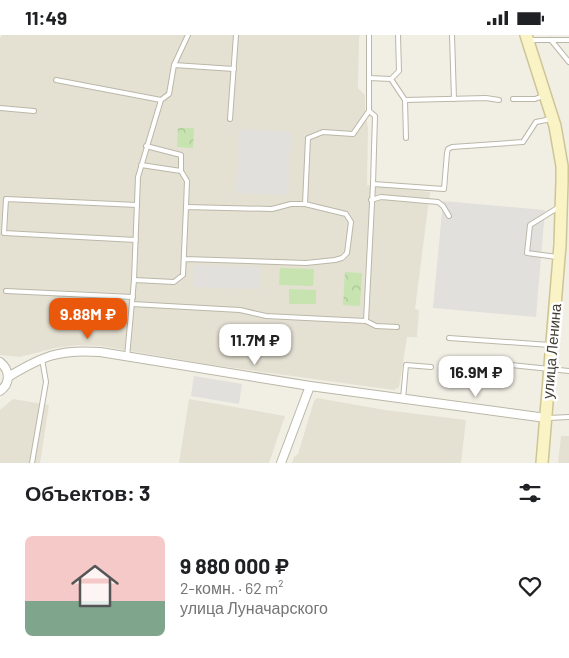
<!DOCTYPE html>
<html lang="ru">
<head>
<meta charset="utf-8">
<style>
  :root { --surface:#fff; --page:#f2f2f2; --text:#202124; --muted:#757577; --line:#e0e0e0; --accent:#ea580c }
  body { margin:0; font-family:Barlow,sans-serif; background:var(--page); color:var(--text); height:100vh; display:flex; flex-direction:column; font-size:19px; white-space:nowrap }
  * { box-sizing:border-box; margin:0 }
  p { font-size:16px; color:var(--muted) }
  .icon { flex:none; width:28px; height:28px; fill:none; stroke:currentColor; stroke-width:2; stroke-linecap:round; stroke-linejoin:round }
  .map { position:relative; height:428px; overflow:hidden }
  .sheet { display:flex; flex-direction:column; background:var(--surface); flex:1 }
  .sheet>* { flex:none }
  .price { position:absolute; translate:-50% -42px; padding:0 11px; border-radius:10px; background:#fff; color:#222; font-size:16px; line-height:32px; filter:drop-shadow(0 1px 2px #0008) }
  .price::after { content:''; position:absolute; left:50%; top:30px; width:15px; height:11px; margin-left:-8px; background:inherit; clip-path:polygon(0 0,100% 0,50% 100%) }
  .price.selected { background:var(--accent); color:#fff }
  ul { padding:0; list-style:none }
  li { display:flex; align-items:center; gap:15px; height:125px; padding:0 25px }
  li+li { border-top:1px solid var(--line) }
  li span { display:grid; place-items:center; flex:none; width:140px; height:100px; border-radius:8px; color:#555 }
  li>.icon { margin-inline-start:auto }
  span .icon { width:60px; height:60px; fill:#fffc; stroke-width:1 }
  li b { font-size:21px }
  h2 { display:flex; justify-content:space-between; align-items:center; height:60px; padding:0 25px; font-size:21px }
  .status { display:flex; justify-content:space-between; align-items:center; height:35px; padding:0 25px; background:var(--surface); direction:ltr }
  .status svg { height:14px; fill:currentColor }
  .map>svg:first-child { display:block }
  .residential { fill:#e4e1d3 }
  .green { fill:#c6e3b0 }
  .forest { fill:url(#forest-crowns) }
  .parking { fill:#e2e0dd }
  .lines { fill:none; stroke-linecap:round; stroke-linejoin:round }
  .lane-casing { stroke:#bbb7a8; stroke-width:6 }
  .street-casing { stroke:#bbb7a8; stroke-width:10 }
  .secondary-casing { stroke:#cec597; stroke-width:14 }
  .lane { stroke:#fff; stroke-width:4 }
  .street { stroke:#fff; stroke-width:8 }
  .secondary { stroke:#faf3c5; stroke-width:11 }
  .labels { text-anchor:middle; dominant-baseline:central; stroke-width:5; stroke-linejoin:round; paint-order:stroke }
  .street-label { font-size:15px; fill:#433f35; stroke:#fff }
</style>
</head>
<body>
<div class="status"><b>11:49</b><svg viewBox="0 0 49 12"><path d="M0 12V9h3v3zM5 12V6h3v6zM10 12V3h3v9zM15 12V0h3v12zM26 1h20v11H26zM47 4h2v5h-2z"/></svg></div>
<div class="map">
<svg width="569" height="428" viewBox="0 0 569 428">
  <defs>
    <pattern id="forest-crowns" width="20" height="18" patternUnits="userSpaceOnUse" patternTransform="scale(1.25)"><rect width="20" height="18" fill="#c6e3b0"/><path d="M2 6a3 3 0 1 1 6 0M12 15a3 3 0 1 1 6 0" fill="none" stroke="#abc498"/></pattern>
  </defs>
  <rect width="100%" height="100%" fill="#f1eee4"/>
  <!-- residential -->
  <g class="residential">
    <path d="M2,0H360L359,2L358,53L365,60V76L368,93L367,150L430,157L415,274L419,275L417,302H407L399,352L394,355L212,330L101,311L78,310L55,313L20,322L0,320V3Z"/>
    <path d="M317,363L385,375L466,385L461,428H292L294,422L298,419L314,366Z"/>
    <path d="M13,364L49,370L40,428H0V375Z"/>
    <path d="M189,364L285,381L269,428H179Z"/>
    <path d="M561,401H569V428H558Z"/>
  </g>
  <!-- green -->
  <g class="green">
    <path d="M280,233L314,234L313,251L279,250Z"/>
    <path d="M289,254L316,255V269H289Z"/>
  </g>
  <!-- forest -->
  <g class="forest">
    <path d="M178,93H194L193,113L177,112Z"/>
    <path d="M345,237L362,238L360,271L343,270Z"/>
  </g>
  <!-- parking -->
  <g class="parking">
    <path d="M239,94L291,97L288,160L236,158Z"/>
    <path d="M443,166L545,175L536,282L433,273Z"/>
    <path d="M194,230L260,232L259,254L194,252Z"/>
    <path d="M194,341L242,349L239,369L191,361Z"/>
  </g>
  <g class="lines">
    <defs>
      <g id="lane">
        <path d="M452,0L454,64"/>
        <path d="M530,5H569"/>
        <path d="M551,5L569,27"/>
        <path d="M174,30L234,34"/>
        <path d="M369,43L391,44L405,65"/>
        <path d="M391,44L399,36L398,0"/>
        <path d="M56,45L161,65"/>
        <path d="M513,64H535L543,61"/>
        <path d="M0,73L34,76"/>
        <path d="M369,76L375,81L373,149"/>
        <path d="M230,84L236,0"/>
        <path d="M406,103L405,65L486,63L499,65"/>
        <path d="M146,111L181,120V136"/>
        <path d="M141,130L181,136L187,146L186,172"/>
        <path d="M371,165L381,162L438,167L443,171L449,181"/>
        <path d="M305,169L308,103L323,97L353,99L369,76V0"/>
        <path d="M136,205L4,198L6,164L137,170"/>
        <path d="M557,222L527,218L530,190L559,172"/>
        <path d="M134,245L174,247L183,240L186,172L272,174L291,169H305L346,179L351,187L347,218L342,223L335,225L306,228L184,224"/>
        <path d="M6,256L133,262"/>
        <path d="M132,269L240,275L266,281L366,286L373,149L444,154L447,118L448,114L452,112L523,107L536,87L551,84"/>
        <path d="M366,286L376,291L397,292"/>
        <path d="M449,303L550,310"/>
        <path d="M127,322L134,245L138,142L161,65L169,59L174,30L188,0"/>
        <path d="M511,330L569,336"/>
        <path d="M403,364L406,330L431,332"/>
        <path d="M548,383L569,382"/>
        <path d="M32,428L46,347L42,324"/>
      </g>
      <g id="street">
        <path d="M0,327C10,335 11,348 0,356"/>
        <path d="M8,342C43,321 59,314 100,317L310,351L546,383"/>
        <path d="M281,428L310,351"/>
      </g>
      <path id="secondary" d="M526,0L555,91L562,131V146L560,210L542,428"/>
    </defs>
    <!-- lane casing -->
    <use href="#lane" class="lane-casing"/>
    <!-- street casing -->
    <use href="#street" class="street-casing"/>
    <!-- secondary casing -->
    <use href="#secondary" class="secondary-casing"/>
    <!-- lane -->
    <use href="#lane" class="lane"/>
    <!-- street -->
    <use href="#street" class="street"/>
    <!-- secondary -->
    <use href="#secondary" class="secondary"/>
  </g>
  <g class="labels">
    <!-- street labels -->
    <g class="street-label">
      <text transform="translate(551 316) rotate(-85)">улица Ленина</text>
    </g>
  </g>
</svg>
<b class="price selected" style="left:88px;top:305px">9.88M ₽</b>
<b class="price" style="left:255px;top:331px">11.7M ₽</b>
<b class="price" style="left:476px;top:363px">16.9M ₽</b>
</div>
<section class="sheet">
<h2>Объектов: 3<svg class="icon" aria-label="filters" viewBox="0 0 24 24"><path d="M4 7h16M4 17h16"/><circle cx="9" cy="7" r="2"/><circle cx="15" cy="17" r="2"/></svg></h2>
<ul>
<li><span style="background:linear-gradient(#f6c9c9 65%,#7fa58c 0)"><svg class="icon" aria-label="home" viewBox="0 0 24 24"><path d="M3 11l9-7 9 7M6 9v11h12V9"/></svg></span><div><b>9 880 000 ₽</b><p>2-комн. · 62 m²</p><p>улица Луначарского</p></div><svg class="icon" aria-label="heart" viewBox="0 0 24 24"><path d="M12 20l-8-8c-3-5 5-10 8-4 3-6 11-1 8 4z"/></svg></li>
</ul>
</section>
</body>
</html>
